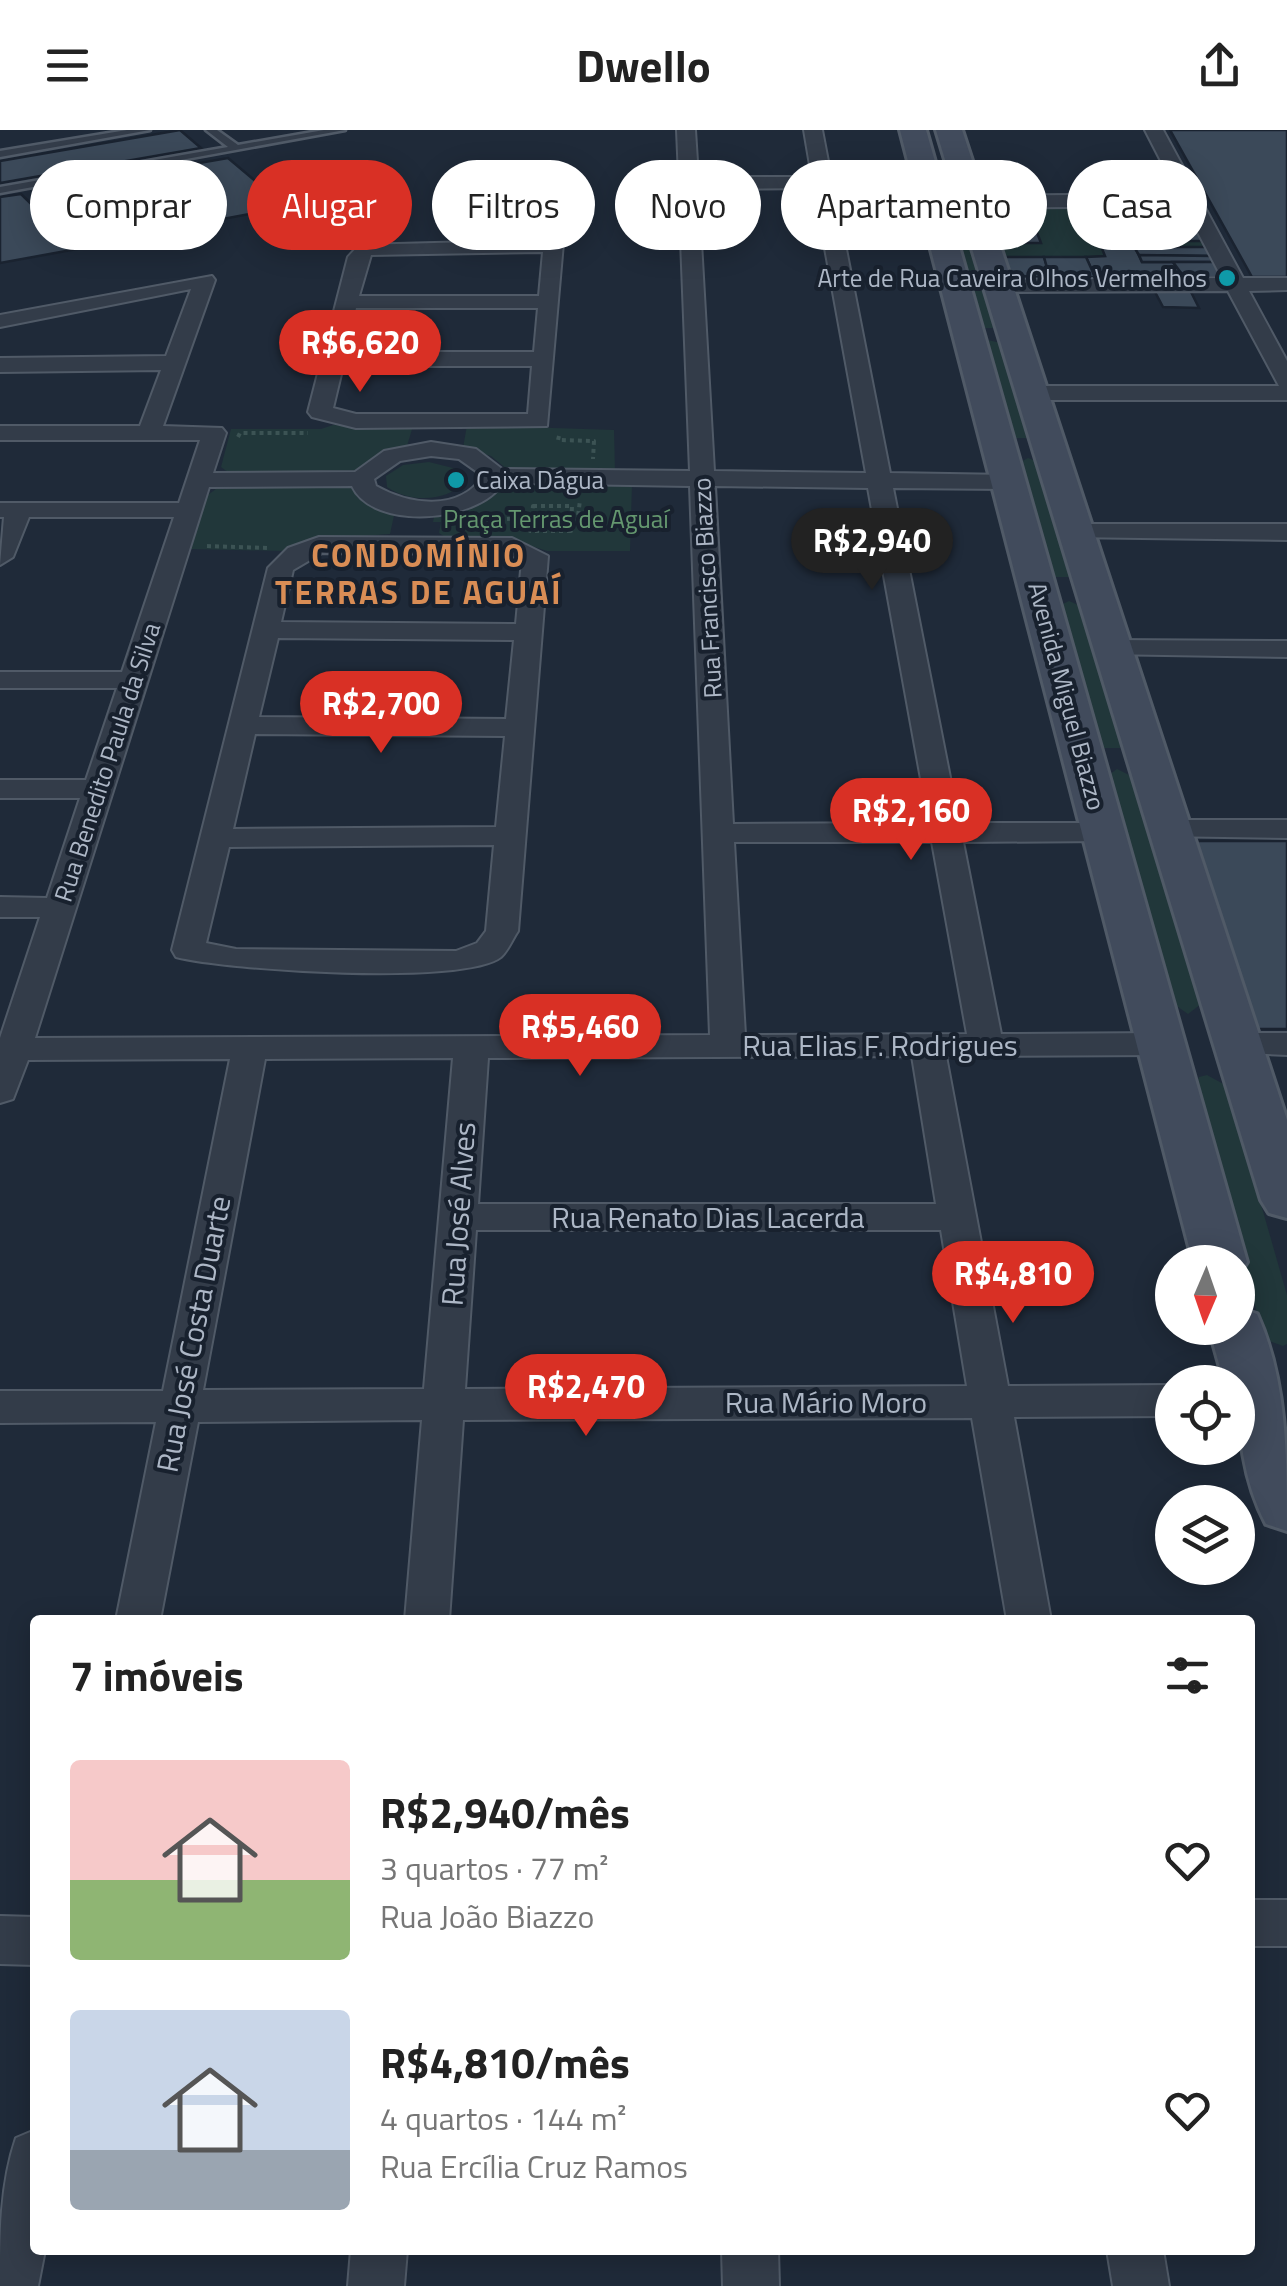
<!DOCTYPE html>
<html lang="pt">
<head>
<meta charset="utf-8">
<style>
  :root { --surface:#fff; --page:#f6f6f6; --text:#222; --muted:#767676; --accent:#d93025 }
  body { margin:0; font-family:"Titillium Web",sans-serif; background:var(--page); color:var(--text); height:100vh; display:flex; flex-direction:column; font-size:38px; white-space:nowrap }
  * { box-sizing:border-box; margin:0 }
  p { font-size:32px; color:var(--muted) }
  .icon { flex:none; width:55px; height:55px; fill:none; stroke:currentColor; stroke-width:2; stroke-linecap:round; stroke-linejoin:round }
  .map { position:relative; flex:1; overflow:hidden }
  .drawer { position:absolute; left:30px; top:1485px; width:1225px; height:640px; display:flex; flex-direction:column; background:var(--surface); border-radius:10px; box-shadow:0 5px 25px #0003 }
  .drawer>* { flex:none }
  .top-card { position:absolute; left:30px; top:30px; width:1228px; height:90px; display:flex; gap:20px }
  .needle { width:65px; rotate:182deg }
  .buttons { position:absolute; left:1155px; top:1115px; display:grid; gap:20px }
  .buttons a { display:grid; place-items:center; width:100px; height:100px; border-radius:50%; background:var(--surface); box-shadow:0 5px 25px #0003; font-size:50px }
  .price { position:absolute; translate:-50% -85px; padding:0 22px; border-radius:35px; background:var(--accent); color:#fff; font-size:32px; line-height:65px; filter:drop-shadow(0 2px 5px #0008) }
  .price::after { content:''; position:absolute; left:50%; top:60px; width:30px; height:22px; margin-left:-15px; background:inherit; clip-path:polygon(0 0,100% 0,50% 100%) }
  .price.on { background:#222; color:#fff }
  ul { padding:0; list-style:none }
  li { display:flex; align-items:center; gap:30px; height:250px; padding:0 40px }
  li span { display:grid; place-items:center; flex:none; width:280px; height:200px; border-radius:10px; color:#555 }
  li>.icon { margin-inline-start:auto }
  span .icon { width:120px; height:120px; fill:#fffc; stroke-width:1 }
  li b { font-size:42px }
  h2 { display:flex; justify-content:space-between; align-items:center; height:120px; padding:0 40px; font-size:42px }
  .tag { padding:0 35px; border-radius:45px; background:var(--surface); box-shadow:0 5px 25px #0003; font-size:35px; line-height:90px }
  .tag.on { background:var(--accent); color:#fff }
  header { display:flex; justify-content:space-between; align-items:center; height:130px; padding:0 40px; background:var(--surface); font-size:45px; font-weight:700 }
  .map>svg:first-child { display:block }
  .green { fill:#21373a }
  .building { fill:#3b4959; stroke:#1a2330; stroke-width:2.5 }
  .lines { fill:none; stroke-linecap:round; stroke-linejoin:round }
  .lane-casing { stroke:#505a67; stroke-width:5 }
  .street-casing { stroke:#505a67; stroke-width:4 }
  .secondary-casing { stroke:#505a67; stroke-width:6 }
  .path { stroke:#3c5354; stroke-width:4; stroke-dasharray:4 4; stroke-linecap:butt }
  .lane { fill:#333c49; fill-rule:evenodd }
  .street { fill:#333c49; fill-rule:evenodd }
  .secondary { fill:#414b5c; fill-rule:evenodd }
  .culture-dot { fill:#0f9aa8; stroke:#18212e; stroke-width:4 }
  .labels { text-anchor:middle; dominant-baseline:central; stroke-width:8; stroke-linejoin:round; paint-order:stroke }
  .far-poi-label { font-size:25px; fill:#adb7c6; stroke:#18212e; text-anchor:end }
  .far-park-label { font-size:25px; fill:#64976f; stroke:#18212e }
  .far-street-label { font-size:25px; fill:#adb7c6; stroke:#18212e }
  .street-label { font-size:30px; fill:#adb7c6; stroke:#18212e }
  .far-district-label { font-size:32px; font-weight:bold; letter-spacing:2.5px; fill:#d98d55; stroke:#18212e }
</style>
</head>
<body>
<header><svg class="icon" aria-label="menu" viewBox="0 0 24 24"><path d="M4 6h16M4 12h16M4 18h16"/></svg>Dwello<svg class="icon" aria-label="share" viewBox="0 0 24 24"><path d="M12 15V3M7 8l5-5 5 5M5 13v7h14v-7"/></svg></header>
<div class="map">
<svg width="1287" height="2156" viewBox="0 0 1287 2156">
  <rect width="100%" height="100%" fill="#1f2a39"/>
  <!-- green -->
  <g class="green">
    <path d="M1183,74L1209,117H1134L1132,111H1101L1105,126L1000,127L993,113L1041,112L1035,100L989,101L984,76Z"/>
    <path d="M961,116H972L996,198H982Z"/>
    <path d="M988,210L1005,214L1028,308H1013Z"/>
    <path d="M333,295L413,296L407,316L351,342L229,343L221,337L231,299H321Z"/>
    <path d="M467,295L614,300L615,341L508,340L491,326L463,318Z"/>
    <path d="M1028,328L1041,333L1070,447H1053L1019,333Z"/>
    <path d="M429,332L461,340L465,352C447,372 409,373 387,357L386,346L403,335Z"/>
    <path d="M508,353L632,354L630,421H547L519,412L448,409L439,403L441,392H433L435,382L484,371Z"/>
    <path d="M349,354L358,368L395,381L390,404L309,410L286,421L189,419L205,367L216,359Z"/>
    <path d="M1069,471L1083,477L1122,612L1120,618H1101L1059,476Z"/>
    <path d="M1117,639L1133,647L1201,874L1188,884L1171,872L1106,647Z"/>
    <path d="M1207,945L1227,956L1287,1165V1214L1283,1216L1269,1211L1262,1201L1195,956L1199,947Z"/>
  </g>
  <!-- building -->
  <g class="building">
    <path d="M180,0L201,18L0,53V31Z"/>
    <path d="M1170,0H1287V147H1252Z"/>
    <path d="M228,28L286,77L207,92L147,42Z"/>
    <path d="M126,47L181,98L99,113L43,61Z"/>
    <path d="M21,64L77,119L0,133V67Z"/>
    <path d="M1121,89H1192L1204,111H1132Z"/>
    <path d="M1036,100L1041,113H993L989,101Z"/>
    <path d="M1099,111H1132L1142,132H1173L1184,147H1095L1086,127L1105,126Z"/>
    <path d="M1134,117H1209L1213,126L1139,125Z"/>
    <path d="M1139,125L1213,126L1216,132H1142Z"/>
    <path d="M1000,127H1044L1050,148L1007,145Z"/>
    <path d="M1044,127H1086L1095,147L1050,148Z"/>
    <path d="M1173,132H1216L1227,148L1184,147Z"/>
    <path d="M1154,160H1190L1199,178L1163,177Z"/>
    <path d="M1183,711H1287V899H1246Z"/>
  </g>
  <g class="lines">
    <defs>
      <g id="lane">
        <path d="M127,0H150L0,27V21Z"/>
        <path d="M206,0H217L238,15L324,0H345L0,63V57L228,17Z"/>
      </g>
      <g id="street">
        <path d="M677,0H695L698,47H812L804,0H822L831,47L927,46L937,52L927,58H834L890,343L1008,345L1020,352L1008,359L893,358L959,693H1105L1120,702L1105,711L963,712L1001,904L1160,903L1172,906L1177,914L1172,922L1160,925L946,926L1008,1256L1172,1255V1286L1014,1287L1051,1490H1007L972,1288L463,1290L449,1490H405L422,1290L198,1292L160,1490H116L156,1292L0,1293V1261H163L230,929L28,930L13,969L0,973V908L40,787H0V767L47,768L80,668H0V650H86L117,558H0V542H122L174,387H29L13,427L0,435L4,387H0V373H179L200,310H0V296H140L161,240L0,242V228L166,226L191,159L0,197V185L212,146L215,150L163,296L222,298L226,303L213,343L355,342L384,321L431,312L476,319L502,339L690,341L679,59H633L623,53L633,47H679ZM814,58L866,343L714,341L698,59ZM431,326L459,329L483,346C459,382 409,375 376,356L374,349L400,331ZM503,353L690,356L710,905L35,908L209,357L352,356C373,401 478,393 503,353ZM715,356L868,358L929,693L733,694ZM734,712H932L967,904L745,905ZM912,926L936,1074H478L488,928ZM453,928L424,1259L203,1260L265,929ZM476,1100H941L967,1256L465,1259Z"/>
        <path d="M1145,0H1163L1243,148H1287V160L1249,161L1287,231V270H1033L1022,263L1033,256H1279L1228,161L999,162L989,156L999,150L1222,148L1184,76L972,78L962,72L972,66L1178,64Z"/>
        <path d="M556,73L566,79L547,296L356,298L312,287L308,282L348,127L359,115L544,110L546,79ZM543,122L539,166H359L371,125ZM356,178H538L534,222H346ZM343,236H532L528,284H356L333,278Z"/>
        <path d="M1076,394H1287V410L1067,407L1063,402L1067,397Z"/>
        <path d="M319,407L512,408L548,426L518,801C513,808 508,821 501,827C464,856 226,840 176,827L172,820L268,438L288,418ZM322,423L508,424L522,430L516,494L281,492L293,440ZM278,508L514,510L506,589L259,587ZM255,604L505,606L496,697L233,699ZM494,715L486,801L477,813L456,821L236,819L206,813L229,717Z"/>
        <path d="M1113,510L1287,511V527L1103,524L1099,518Z"/>
        <path d="M1170,690H1287V708L1159,706L1155,699L1159,692Z"/>
        <path d="M1237,903H1287V925L1225,922L1220,914L1225,906Z"/>
        <rect x="1250" y="1770" width="37" height="46"/>
        <path d="M0,1786L35,1787V1835L0,1834Z"/>
        <path d="M35,2000V2120H45L38,2156H0C0,2105 0,2055 16,2008Z"/>
        <path d="M351,2120H407L404,2156H348Z"/>
        <path d="M722,2120H778L779,2156H723Z"/>
        <path d="M1107,2120H1163L1169,2156H1113Z"/>
      </g>
      <g id="secondary">
        <path d="M900,0H926L1247,1132L1238,1146V1132H1193Z"/>
        <path d="M936,0H962L1287,990V1088L1269,1083L1261,1070Z"/>
        <path d="M1238,1178L1257,1184C1287,1250 1287,1327 1287,1401L1266,1394C1243,1350 1238,1301 1238,1252H1224L1209,1198H1238Z"/>
      </g>
    </defs>
    <!-- lane casing -->
    <use href="#lane" class="lane-casing"/>
    <!-- street casing -->
    <use href="#street" class="street-casing"/>
    <!-- secondary casing -->
    <use href="#secondary" class="secondary-casing"/>
    <!-- path -->
    <g class="path">
      <path d="M559,306L558,310L594,311L593,329"/>
      <path d="M238,307L240,303H308"/>
      <path d="M533,376H572L571,401H530Z"/>
      <path d="M571,387L578,386L580,370"/>
      <path d="M507,389L531,387"/>
      <path d="M207,416L269,418"/>
    </g>
    <!-- lane -->
    <use href="#lane" class="lane"/>
    <!-- street -->
    <use href="#street" class="street"/>
    <!-- secondary -->
    <use href="#secondary" class="secondary"/>
  </g>
  <!-- markers -->
  <g class="culture-dot">
    <circle cx="1227" cy="148" r="10"/>
    <circle cx="456" cy="350" r="10"/>
  </g>
  <g class="labels">
    <!-- far-poi labels -->
    <g class="far-poi-label">
      <text x="1207" y="148">Arte de Rua Caveira Olhos Vermelhos</text>
      <text x="476" y="350" text-anchor="start">Caixa Dágua</text>
    </g>
    <!-- far-park labels -->
    <g class="far-park-label">
      <text x="556" y="389">Praça Terras de Aguaí</text>
    </g>
    <!-- far-street labels -->
    <g class="far-street-label">
      <text transform="translate(707 458) rotate(-93)">Rua Francisco Biazzo</text>
      <text transform="translate(1067 566) rotate(75)">Avenida Miguel Biazzo</text>
      <text transform="translate(107 632) rotate(-72)">Rua Benedito Paula da Silva</text>
    </g>
    <!-- street labels -->
    <g class="street-label">
      <text x="880" y="915">Rua Elias F. Rodrigues</text>
      <text transform="translate(458 1084) rotate(-86)">Rua José Alves</text>
      <text x="708" y="1087">Rua Renato Dias Lacerda</text>
      <text transform="translate(193 1204) rotate(-79)">Rua José Costa Duarte</text>
      <text x="826" y="1272">Rua Mário Moro</text>
    </g>
    <!-- far-district labels -->
    <g class="far-district-label">
      <text x="419" y="425">CONDOMÍNIO<tspan x="419" dy="37">TERRAS DE AGUAÍ</tspan></text>
    </g>
  </g>
</svg>
<div class="buttons">
<a><svg class="needle" viewBox="-14 -14 28 28"><path d="M0-13l5 13h-10z" fill="#e53935"/><path d="M0 13l5-13h-10z" fill="#767676"/></svg></a>
<a><svg class="icon" aria-label="locate" viewBox="0 0 24 24"><circle cx="12" cy="12" r="6"/><path d="M12 2v4M12 18v4M2 12h4M18 12h4"/></svg></a>
<a><svg class="icon" aria-label="layers" viewBox="0 0 24 24"><path d="M12 4l9 5-9 5-9-5zM3 14l9 5 9-5"/></svg></a>
</div>
<b class="price" style="left:360px;top:265px">R$6,620</b>
<b class="price on" style="left:872px;top:463px">R$2,940</b>
<b class="price" style="left:381px;top:626px">R$2,700</b>
<b class="price" style="left:911px;top:733px">R$2,160</b>
<b class="price" style="left:580px;top:949px">R$5,460</b>
<b class="price" style="left:1013px;top:1196px">R$4,810</b>
<b class="price" style="left:586px;top:1309px">R$2,470</b>
<div class="top-card">
<a class="tag">Comprar</a>
<a class="tag on">Alugar</a>
<a class="tag">Filtros</a>
<a class="tag">Novo</a>
<a class="tag">Apartamento</a>
<a class="tag">Casa</a>
</div>
<section class="drawer">
<h2>7 imóveis<svg class="icon" aria-label="filters" viewBox="0 0 24 24"><path d="M4 7h16M4 17h16"/><circle cx="9" cy="7" r="2"/><circle cx="15" cy="17" r="2"/></svg></h2>
<ul>
<li><span style="background:linear-gradient(#f6c9c9 60%,#8fb573 0)"><svg class="icon" aria-label="home" viewBox="0 0 24 24"><path d="M3 11l9-7 9 7M6 9v11h12V9"/></svg></span><div><b>R$2,940/mês</b><p>3 quartos · 77 m²</p><p>Rua João Biazzo</p></div><svg class="icon" aria-label="heart" viewBox="0 0 24 24"><path d="M12 20l-8-8c-3-5 5-10 8-4 3-6 11-1 8 4z"/></svg></li>
<li><span style="background:linear-gradient(#c9d6e8 70%,#9aa5b1 0)"><svg class="icon" aria-label="home" viewBox="0 0 24 24"><path d="M3 11l9-7 9 7M6 9v11h12V9"/></svg></span><div><b>R$4,810/mês</b><p>4 quartos · 144 m²</p><p>Rua Ercília Cruz Ramos</p></div><svg class="icon" aria-label="heart" viewBox="0 0 24 24"><path d="M12 20l-8-8c-3-5 5-10 8-4 3-6 11-1 8 4z"/></svg></li>
</ul>
</section>
</div>
</body>
</html>
